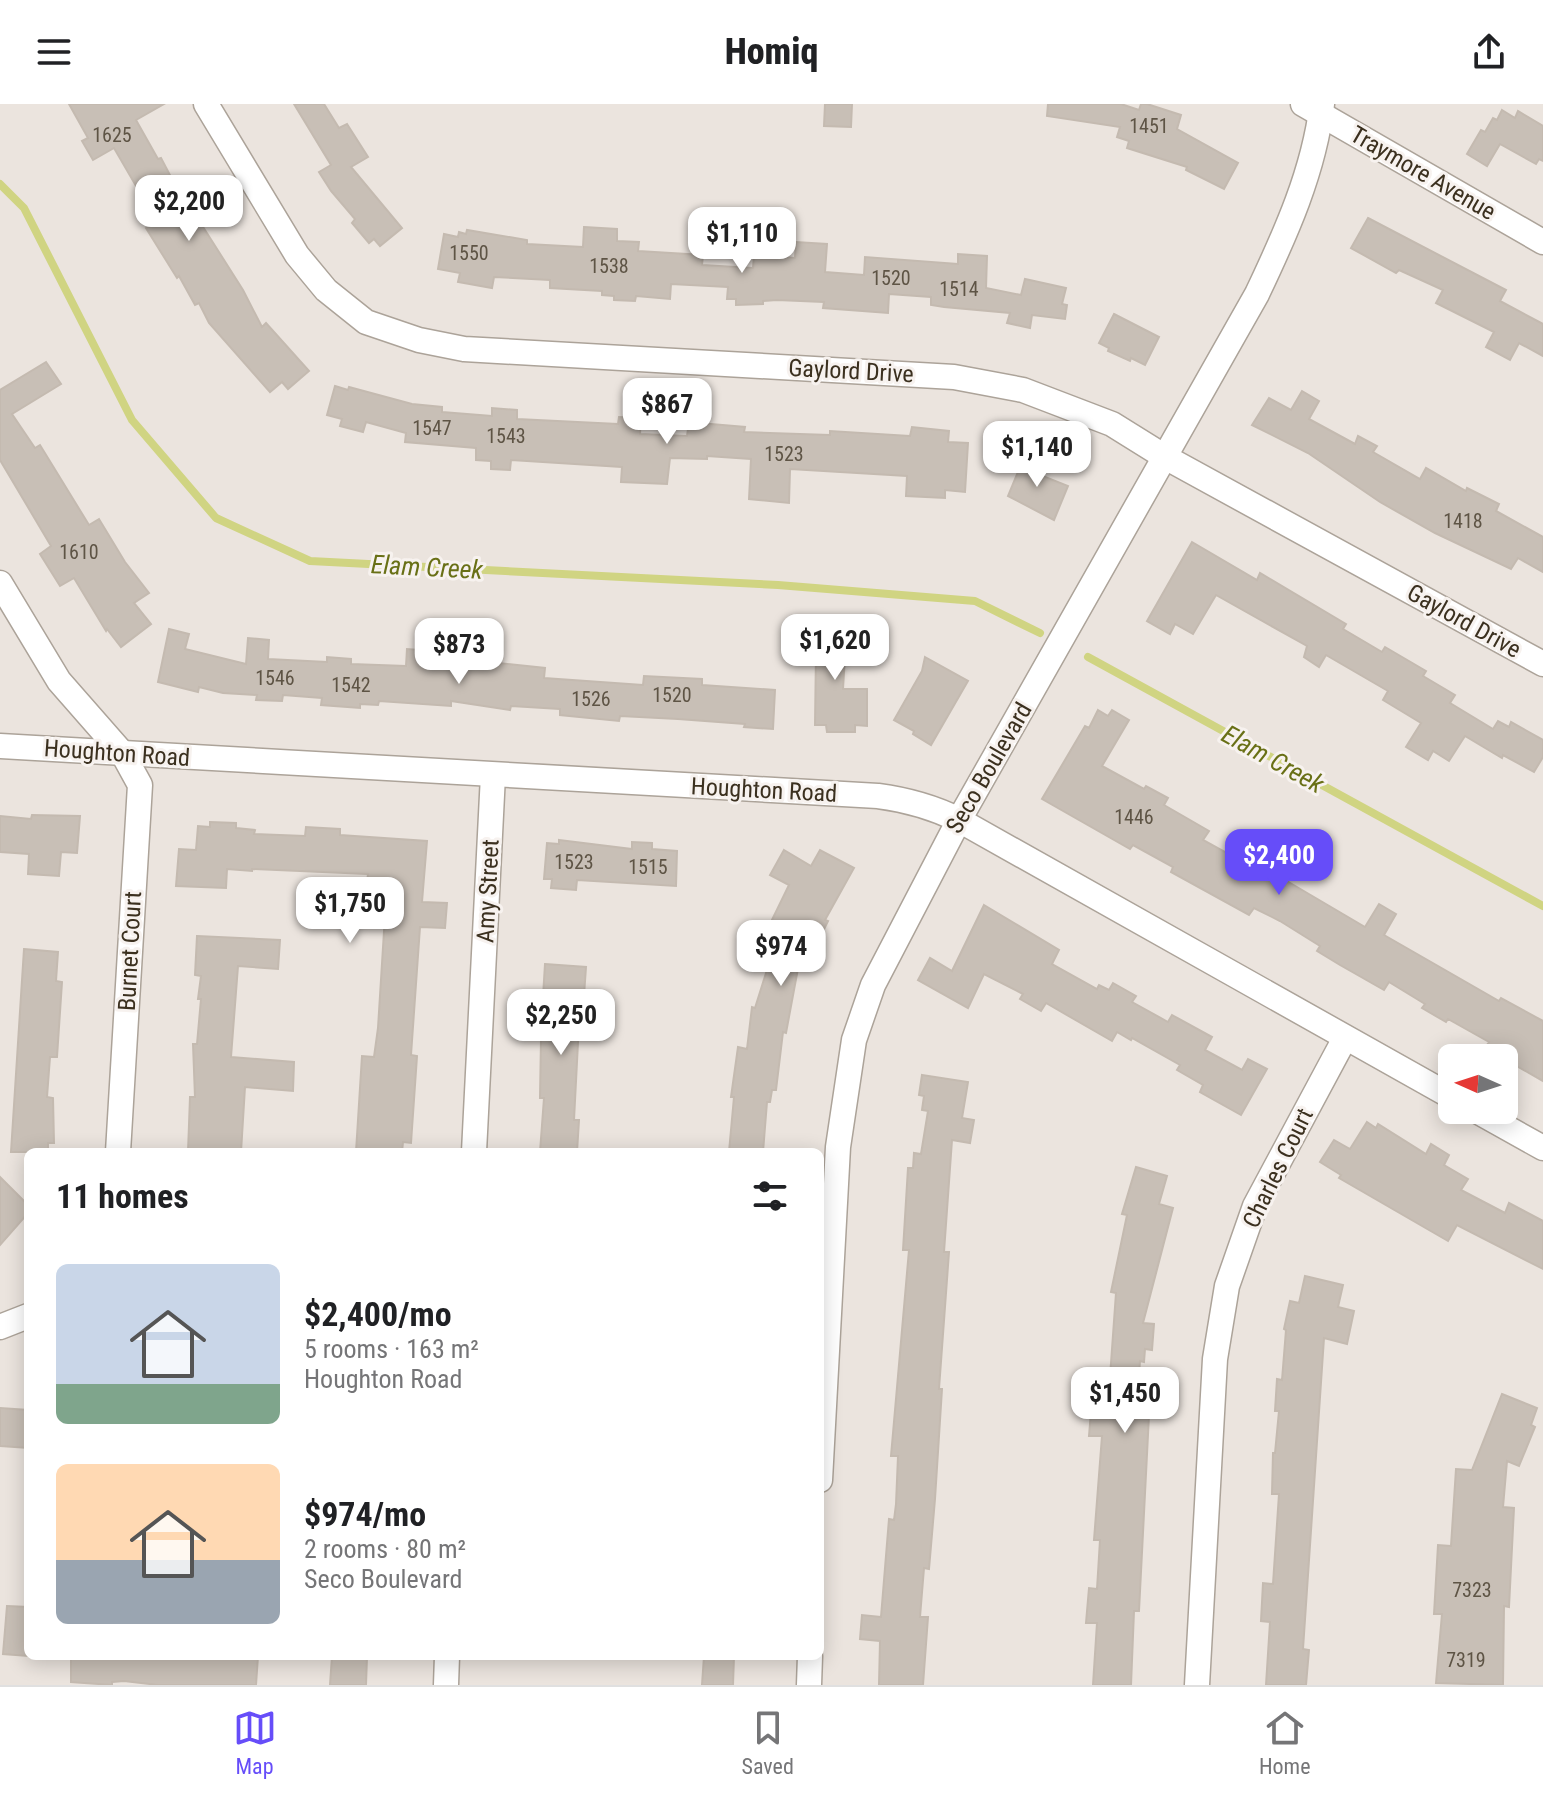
<!DOCTYPE html>
<html lang="en">
<head>
<meta charset="utf-8">
<style>
  :root { --surface:#fff; --page:#f2f2f2; --text:#202124; --muted:#757577; --line:#e0e0e0; --accent:#664df9 }
  body { margin:0; font-family:"Roboto Condensed",sans-serif; background:var(--page); color:var(--text); height:100vh; display:flex; flex-direction:column; font-size:30px; white-space:nowrap }
  * { box-sizing:border-box; margin:0 }
  p { font-size:26px; color:var(--muted) }
  .icon { flex:none; width:44px; height:44px; fill:none; stroke:currentColor; stroke-width:2; stroke-linecap:round; stroke-linejoin:round }
  .map { position:relative; flex:1; overflow:hidden }
  .panel { position:absolute; left:24px; top:1044px; width:800px; height:512px; display:flex; flex-direction:column; background:var(--surface); border-radius:12px; box-shadow:0 4px 20px #0003 }
  .panel>* { flex:none }
  .needle { width:52px; rotate:273deg }
  .tools { position:absolute; left:1438px; top:940px; display:grid; gap:16px }
  .tools a { display:grid; place-items:center; width:80px; height:80px; border-radius:12px; background:var(--surface); box-shadow:0 4px 20px #0003; font-size:40px }
  .price { position:absolute; translate:-50% -68px; padding:0 18px; border-radius:16px; background:#fff; color:#222; font-size:26px; line-height:52px; filter:drop-shadow(0 2px 4px #0008) }
  .price::after { content:''; position:absolute; left:50%; top:48px; width:24px; height:18px; margin-left:-12px; background:inherit; clip-path:polygon(0 0,100% 0,50% 100%) }
  .price.on { background:var(--accent); color:#fff }
  ul { padding:0; list-style:none }
  li { display:flex; align-items:center; gap:24px; height:200px; padding:0 32px }
  li span { display:grid; place-items:center; flex:none; width:224px; height:160px; border-radius:12px; color:#555 }
  li>.icon { margin-inline-start:auto }
  span .icon { width:96px; height:96px; fill:#fffc; stroke-width:1 }
  li b { font-size:34px }
  h2 { display:flex; justify-content:space-between; align-items:center; height:96px; padding:0 32px; font-size:34px }
  header { display:flex; justify-content:space-between; align-items:center; height:104px; padding:0 32px; background:var(--surface); font-size:36px; font-weight:800 }
  .dock { display:flex; justify-content:space-around; align-items:center; height:112px; border-top:2px solid var(--line); background:var(--surface); font-size:22px; color:var(--muted) }
  .dock a { display:grid; justify-items:center; gap:4px }
  .dock .on { color:var(--accent) }
  .map>svg:first-child { display:block }
  .lines { fill:none; stroke-linecap:round; stroke-linejoin:round }
  .stream { stroke:#d0d482; stroke-width:8 }
  .building { fill:#c8bfb6; stroke:#c4bab0; stroke-width:2 }
  .minor-casing { stroke:#aca399; stroke-width:27 }
  .minor { stroke:#fff; stroke-width:24 }
  .labels { text-anchor:middle; dominant-baseline:central; stroke-width:6; stroke-linejoin:round; paint-order:stroke }
  .number-label { font-size:20px; fill:#5e5445 }
  .street-label { font-size:24px; fill:#3b301f; stroke:#f7f2ef }
  .water-label { font-size:26px; font-style:italic; fill:#697016; stroke:#f7f2ef }
</style>
</head>
<body>
<header><svg class="icon" aria-label="menu" viewBox="0 0 24 24"><path d="M4 6h16M4 12h16M4 18h16"/></svg>Homiq<svg class="icon" aria-label="share" viewBox="0 0 24 24"><path d="M12 15V3M7 8l5-5 5 5M5 13v7h14v-7"/></svg></header>
<div class="map">
<svg width="1543" height="1581" viewBox="0 0 1543 1581">
  <rect width="100%" height="100%" fill="#ebe4de"/>
  <g class="lines">
    <!-- stream -->
    <g class="stream">
      <path d="M0,80L24,104L132,316L216,414L310,457L778,481L975,497L1040,529"/>
      <path d="M1088,553L1543,802"/>
    </g>
  </g>
  <!-- building -->
  <g class="building">
    <path d="M69,0H164L136,16L158,55L161,54L194,117L198,115L243,186L262,223L266,219L309,267L288,285L282,278L270,288L209,219L199,199L195,201L179,172L177,174L146,124L157,118L114,44L93,56L82,37L88,34Z"/>
    <path d="M294,0H324L339,24L347,20L368,53L351,63L402,124L380,142L374,135L369,139L352,119L355,115L331,87L319,68L331,61Z"/>
    <path d="M825,0H852L851,23L824,22Z"/>
    <path d="M1048,0H1121L1139,6L1141,0H1147L1181,11L1177,25L1238,59L1224,85L1186,66L1187,63L1127,44L1129,37L1117,33L1120,23L1047,12Z"/>
    <path d="M1502,6L1515,14L1518,7L1543,22V57L1539,55L1536,60L1500,40L1487,62L1467,50L1481,26L1485,28L1493,14L1497,16Z"/>
    <path d="M1368,114L1506,186L1500,197L1543,220V252L1519,239L1510,256L1486,243L1494,228L1436,199L1443,186L1399,166L1396,169L1351,144Z"/>
    <path d="M584,123L617,125V137L639,138L638,147L703,151L702,161L753,164L754,151L795,154L796,138L827,140L825,168L864,171L865,153L958,160V150L987,152L986,184L1021,191L1025,175L1066,184L1062,200L1067,201L1065,215L1032,211L1030,224L1007,219L1010,209L944,203L931,201V193L889,190L888,209L823,204L824,198L777,196L763,197V200L736,201V195H727L728,183L671,180L670,195L636,192L635,197L614,196V192L602,191V187L550,184V176L494,173L492,184L458,178L460,169L438,165L444,130L458,133L459,128L466,130L467,126L527,136V140L583,143Z"/>
    <path d="M1114,210L1159,233L1145,261L1131,254L1130,257L1108,247L1109,244L1099,239Z"/>
    <path d="M46,258L61,280L12,310L35,344L40,341L89,421L99,415L125,458L149,489L134,499L151,520L121,543L107,525L106,527L74,474L60,482L40,450L51,442L0,356V286Z"/>
    <path d="M335,282L348,286L349,283L412,300L442,303V308L492,312V304L517,306V315L618,320L619,313L641,314L640,330L687,332L688,325L700,326V319L745,323L744,328L830,331V327L910,332L912,323L949,327L948,338L968,339L965,388L945,386V394L906,392L907,372L790,365L789,399L749,395L751,355L707,352V355L670,354L667,380L621,378L622,363L511,356L510,366L491,365V357L476,356V344L405,338L406,329L366,318L363,328L340,322L342,315L327,311Z"/>
    <path d="M1302,287L1319,297L1309,315L1355,340L1358,332L1377,342L1373,348L1420,375L1426,364L1466,387L1467,384L1499,400L1496,407L1543,433V468L1518,454L1511,465L1435,429L1380,398L1308,349L1252,321L1269,294L1291,306Z"/>
    <path d="M1025,351L1044,359L1040,371L1068,382L1054,416L1008,392Z"/>
    <path d="M1192,438L1257,476L1260,469L1346,520L1343,525L1382,548L1385,543L1426,567L1423,572L1455,591L1450,599L1493,625L1498,617L1509,623L1511,618L1543,636V653L1534,668L1503,651L1502,654L1465,632L1449,657L1433,647L1428,656L1406,643L1421,619L1383,596L1388,587L1326,551L1319,563L1304,553L1307,542L1216,491L1193,530L1175,520L1170,530L1147,517Z"/>
    <path d="M814,517L847,519L843,585H867V622L855,621V628H827L826,621H815L816,548H812Z"/>
    <path d="M169,525L189,530L185,545L246,560L248,534L269,536L268,555L327,558V553L351,555V560L406,562L407,545L432,547L431,558L480,562V557L545,564L544,574L643,581L644,572L702,575V581L775,586L773,625L744,623L745,620L678,615L620,612L619,617L560,611V605L511,602L510,606L451,597V602L379,597L378,601L360,600V604L321,601L322,594L283,591L282,597L256,596L257,591L223,589L199,583L198,588L158,578Z"/>
    <path d="M925,553L968,577L931,641L913,630L914,627L894,616L922,567Z"/>
    <path d="M1098,606L1108,612L1112,606L1129,616L1102,662L1144,685L1146,682L1168,694L1164,701L1209,727L1203,736L1250,762L1252,758L1261,763L1269,750L1287,761L1280,773L1365,823L1379,800L1396,810L1384,831L1499,897L1501,894L1543,917V977L1485,944L1489,938L1448,915L1446,918L1422,904L1425,900L1389,878L1384,886L1340,861L1317,847L1320,842L1280,817L1254,804L1249,811L1171,768L1173,763L1133,741L1130,745L1042,695L1085,622L1089,624Z"/>
    <path d="M32,711L80,712L77,749L61,748L59,772L28,770L29,750L0,748V712L31,715Z"/>
    <path d="M210,718L236,719V724L255,726L254,730L305,732L306,723L340,725V731L427,737L422,798L447,799L445,824L420,823L411,951L417,952L411,1039L403,1038L402,1048H356L362,952L374,953L378,924L387,779L367,778L368,770L252,765V767L227,765L226,784L176,782L179,745L196,746L198,722L210,723Z"/>
    <path d="M559,736L632,745V738L652,739V745L677,747L676,782L577,776L576,786L551,784L552,775H544L547,739L559,740Z"/>
    <path d="M784,746L811,762L820,746L854,764L825,816L828,817L806,862L799,859L786,929L783,928L776,986H772L770,998H767L763,1048H729L734,993H731L738,943L747,945L752,903L755,904L777,834L774,832L777,826L769,822L789,781L770,771Z"/>
    <path d="M984,801L1059,846L1052,860L1097,885L1099,881L1109,886L1113,879L1136,892L1132,898L1168,918L1172,911L1212,933L1205,946L1242,966L1248,955L1267,965L1241,1011L1200,988L1203,981L1177,966L1180,961L1132,934L1131,936L1117,928L1112,937L1046,899L1041,907L1020,895L1023,890L984,870L968,904L918,876L930,854L952,867Z"/>
    <path d="M197,832L280,836L278,865L238,862L231,953L294,958L293,987L245,983L241,1048H188L190,993H195L193,940H197L201,895H198L201,872L195,871Z"/>
    <path d="M24,845L58,848L56,877L62,878L57,953H50L47,993L53,994L54,1039H48V1048H11Z"/>
    <path d="M545,860L586,863L582,920L579,919L574,1016H579L577,1048H540L544,994H540L541,935H546L549,894L543,893Z"/>
    <path d="M922,971L968,978L962,1014L974,1016L970,1039L952,1036L944,1148H949L939,1285H942L935,1395L929,1465L924,1464L920,1513H928L923,1581H879L880,1537L860,1535L862,1511L881,1513L889,1415L894,1416L896,1400L898,1352H891L909,1146H903L908,1064H913L914,1049L921,1050L928,1007L922,1006L924,992L919,991Z"/>
    <path d="M1367,1018L1376,1024L1378,1020L1426,1050L1431,1040L1449,1051L1444,1061L1468,1075L1461,1086L1505,1109L1509,1099L1543,1117V1165L1457,1121L1448,1137L1339,1074L1341,1071L1320,1058L1334,1036L1350,1045Z"/>
    <path d="M1136,1063L1167,1072L1159,1100L1173,1104L1143,1219L1154,1220L1152,1246L1145,1245L1144,1258L1140,1257L1136,1311H1149L1139,1507H1134L1131,1581H1093L1097,1519H1086L1089,1484L1097,1485L1100,1436H1094L1102,1332H1089L1092,1296L1105,1297L1107,1273H1110L1116,1189L1111,1188L1127,1111L1122,1110Z"/>
    <path d="M0,1073L28,1101V1109L0,1141Z"/>
    <path d="M1305,1172L1343,1181L1338,1203L1354,1207L1347,1240L1324,1234L1303,1545L1309,1546L1306,1581H1266L1270,1518L1261,1517L1263,1479L1273,1480L1279,1390H1272L1273,1349H1275L1279,1307H1275L1277,1275L1282,1276L1286,1226L1284,1225L1290,1197L1299,1199Z"/>
    <path d="M1502,1290L1537,1304L1531,1321L1535,1323L1519,1362L1507,1357L1503,1403L1514,1404L1509,1503L1504,1502L1503,1581L1436,1579L1442,1510H1434L1438,1441L1451,1442L1456,1365L1472,1366Z"/>
    <path d="M0,1304L28,1306V1344L0,1342Z"/>
    <path d="M7,1502L28,1503V1552L3,1550Z"/>
    <path d="M71,1552H258L256,1581H158L124,1577L112,1578V1581L71,1578Z"/>
    <path d="M332,1552L367,1553L366,1581H330Z"/>
    <path d="M704,1552H734L733,1581H702Z"/>
  </g>
  <g class="lines">
    <defs>
      <g id="minor">
        <path d="M206,0L297,151L326,186L366,218L419,236L464,245L954,273L1023,286L1112,320L1165,353L1543,560"/>
        <path d="M1303,0L1543,138"/>
        <path d="M0,479L59,577L123,650L140,681L118,1048"/>
        <path d="M0,642L878,692C908,696 933,703 959,716L1452,993"/>
        <path d="M1475,1006L1543,1044"/>
        <path d="M474,1048L493,671"/>
        <path d="M0,1223L28,1212"/>
        <path d="M820,1376L838,1043L854,936L873,881L959,716L1257,190C1286,129 1314,67 1322,0"/>
        <path d="M446,1581L447,1552"/>
        <path d="M809,1581L810,1552"/>
        <path d="M1197,1581L1215,1255L1227,1182L1255,1102L1345,934"/>
      </g>
    </defs>
    <!-- minor casing -->
    <use href="#minor" class="minor-casing"/>
    <!-- minor -->
    <use href="#minor" class="minor"/>
  </g>
  <g class="labels">
    <!-- number labels -->
    <g class="number-label">
      <text x="1149" y="22">1451</text>
      <text x="112" y="31">1625</text>
      <text x="469" y="149">1550</text>
      <text x="609" y="162">1538</text>
      <text x="891" y="174">1520</text>
      <text x="959" y="185">1514</text>
      <text x="432" y="324">1547</text>
      <text x="506" y="332">1543</text>
      <text x="784" y="350">1523</text>
      <text x="1463" y="417">1418</text>
      <text x="79" y="448">1610</text>
      <text x="275" y="574">1546</text>
      <text x="351" y="581">1542</text>
      <text x="672" y="591">1520</text>
      <text x="591" y="595">1526</text>
      <text x="1134" y="713">1446</text>
      <text x="574" y="758">1523</text>
      <text x="648" y="763">1515</text>
      <text x="1472" y="1486">7323</text>
      <text x="1466" y="1556">7319</text>
    </g>
    <!-- street labels -->
    <g class="street-label">
      <text transform="translate(1423 69) rotate(30)">Traymore Avenue</text>
      <text transform="translate(851 267) rotate(3)">Gaylord Drive</text>
      <text transform="translate(1464 517) rotate(29)">Gaylord Drive</text>
      <text transform="translate(117 649) rotate(4)">Houghton Road</text>
      <text transform="translate(989 664) rotate(-60)">Seco Boulevard</text>
      <text transform="translate(764 686) rotate(3)">Houghton Road</text>
      <text transform="translate(488 787) rotate(-87)">Amy Street</text>
      <text transform="translate(130 847) rotate(-87)">Burnet Court</text>
      <text transform="translate(1278 1064) rotate(-64)">Charles Court</text>
    </g>
    <!-- water labels -->
    <g class="water-label">
      <text transform="translate(427 463) rotate(3)">Elam Creek</text>
      <text transform="translate(1273 655) rotate(29)">Elam Creek</text>
    </g>
  </g>
</svg>
<div class="tools">
<a><svg class="needle" viewBox="-14 -14 28 28"><path d="M0-13l5 13h-10z" fill="#e53935"/><path d="M0 13l5-13h-10z" fill="#757577"/></svg></a>
</div>
<b class="price" style="left:189px;top:139px">$2,200</b>
<b class="price" style="left:742px;top:171px">$1,110</b>
<b class="price" style="left:667px;top:342px">$867</b>
<b class="price" style="left:1037px;top:385px">$1,140</b>
<b class="price" style="left:835px;top:578px">$1,620</b>
<b class="price" style="left:459px;top:582px">$873</b>
<b class="price on" style="left:1279px;top:793px">$2,400</b>
<b class="price" style="left:350px;top:841px">$1,750</b>
<b class="price" style="left:781px;top:884px">$974</b>
<b class="price" style="left:561px;top:953px">$2,250</b>
<b class="price" style="left:1125px;top:1331px">$1,450</b>
<section class="panel">
<h2>11 homes<svg class="icon" aria-label="filters" viewBox="0 0 24 24"><path d="M4 7h16M4 17h16"/><circle cx="9" cy="7" r="2"/><circle cx="15" cy="17" r="2"/></svg></h2>
<ul>
<li><span style="background:linear-gradient(#c9d6e8 75%,#7fa58c 0)"><svg class="icon" aria-label="home" viewBox="0 0 24 24"><path d="M3 11l9-7 9 7M6 9v11h12V9"/></svg></span><div><b>$2,400/mo</b><p>5 rooms · 163 m²</p><p>Houghton Road</p></div></li>
<li><span style="background:linear-gradient(#ffd9b3 60%,#9aa5b1 0)"><svg class="icon" aria-label="home" viewBox="0 0 24 24"><path d="M3 11l9-7 9 7M6 9v11h12V9"/></svg></span><div><b>$974/mo</b><p>2 rooms · 80 m²</p><p>Seco Boulevard</p></div></li>
</ul>
</section>
</div>
<nav class="dock">
<a class="on"><svg class="icon" aria-label="map" viewBox="0 0 24 24"><path d="M3 6l6-2 6 2 6-2v14l-6 2-6-2-6 2zM9 4v14M15 6v14"/></svg>Map</a>
<a><svg class="icon" aria-label="saved" viewBox="0 0 24 24"><path d="M7 4h10v16l-5-4-5 4z"/></svg>Saved</a>
<a><svg class="icon" aria-label="home" viewBox="0 0 24 24"><path d="M3 11l9-7 9 7M6 9v11h12V9"/></svg>Home</a>
</nav>
</body>
</html>
